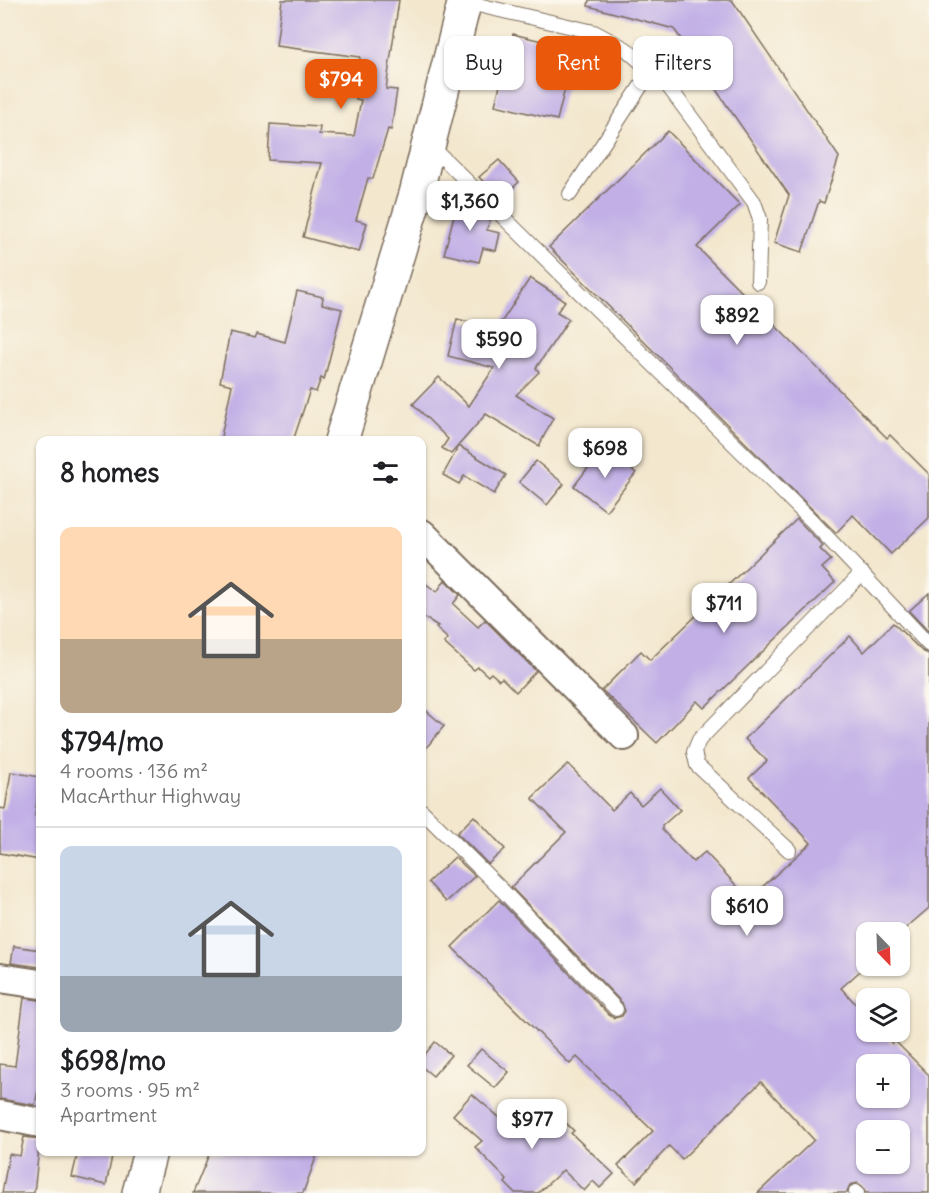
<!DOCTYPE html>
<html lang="en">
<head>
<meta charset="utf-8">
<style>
  :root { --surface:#fff; --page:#f2f2f2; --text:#202124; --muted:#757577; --line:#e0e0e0; --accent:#ea580c }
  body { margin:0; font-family:Delius,sans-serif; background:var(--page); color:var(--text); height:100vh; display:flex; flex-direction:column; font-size:22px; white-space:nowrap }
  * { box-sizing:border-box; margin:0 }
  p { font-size:20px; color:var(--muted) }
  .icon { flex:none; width:33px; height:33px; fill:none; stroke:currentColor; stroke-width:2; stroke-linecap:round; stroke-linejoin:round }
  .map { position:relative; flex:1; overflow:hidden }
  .sheet { position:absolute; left:36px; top:436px; width:390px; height:720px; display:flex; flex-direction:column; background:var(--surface); border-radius:12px; box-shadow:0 2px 4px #0004 }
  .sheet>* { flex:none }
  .hud { position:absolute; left:444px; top:36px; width:394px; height:54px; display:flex; gap:12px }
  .needle { width:39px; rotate:157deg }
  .controls { position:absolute; left:856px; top:922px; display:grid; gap:12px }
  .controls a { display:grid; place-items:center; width:54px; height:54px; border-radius:12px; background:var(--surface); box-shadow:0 2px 4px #0004; font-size:30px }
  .price { position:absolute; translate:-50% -51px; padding:0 14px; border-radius:12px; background:#fff; color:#222; font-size:20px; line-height:39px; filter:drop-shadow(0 2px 3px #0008) }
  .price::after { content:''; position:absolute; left:50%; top:36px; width:18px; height:14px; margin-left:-9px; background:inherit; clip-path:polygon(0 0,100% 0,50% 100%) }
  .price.selected { background:var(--accent); color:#fff }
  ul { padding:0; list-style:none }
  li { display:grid; align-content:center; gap:12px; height:318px; padding:0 24px }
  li+li { border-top:2px solid var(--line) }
  li span { display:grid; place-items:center; height:186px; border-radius:12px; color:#555 }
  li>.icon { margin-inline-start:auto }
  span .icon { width:108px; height:108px; fill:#fffc; stroke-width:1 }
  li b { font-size:26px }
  h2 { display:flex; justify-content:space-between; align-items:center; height:72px; padding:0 24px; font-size:26px }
  .pill { padding:0 21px; border-radius:12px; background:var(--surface); box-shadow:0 2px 4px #0004; font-size:21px; line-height:54px }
  .pill.selected { background:var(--accent); color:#fff }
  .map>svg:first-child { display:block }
  .building { fill:#c1afe6; fill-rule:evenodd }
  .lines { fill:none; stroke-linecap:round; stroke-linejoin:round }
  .lane-casing { stroke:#7b6c5c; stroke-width:16 }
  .street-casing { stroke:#7b6c5c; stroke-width:32 }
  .highway-casing { stroke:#7b6c5c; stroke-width:36 }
  .lane { stroke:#fff; stroke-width:14 }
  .street { stroke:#fff; stroke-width:28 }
  .highway { stroke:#fff; stroke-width:33 }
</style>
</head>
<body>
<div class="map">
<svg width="929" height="1193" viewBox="0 0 929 1193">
  <rect width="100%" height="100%" fill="#fbf7ec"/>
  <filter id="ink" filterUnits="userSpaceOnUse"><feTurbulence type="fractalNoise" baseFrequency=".0167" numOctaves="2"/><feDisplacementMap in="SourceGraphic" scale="12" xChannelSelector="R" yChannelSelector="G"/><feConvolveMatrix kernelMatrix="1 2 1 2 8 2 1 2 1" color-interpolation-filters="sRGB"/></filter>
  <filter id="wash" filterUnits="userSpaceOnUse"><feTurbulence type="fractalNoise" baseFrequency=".008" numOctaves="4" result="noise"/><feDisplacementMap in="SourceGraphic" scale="24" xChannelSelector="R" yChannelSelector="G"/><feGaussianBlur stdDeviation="1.35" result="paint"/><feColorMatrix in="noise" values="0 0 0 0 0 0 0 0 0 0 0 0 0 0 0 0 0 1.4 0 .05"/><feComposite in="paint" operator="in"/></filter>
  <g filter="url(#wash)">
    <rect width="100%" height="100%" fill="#f3e7ce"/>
    <g id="blocks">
      <!-- building -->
      <g class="building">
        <path d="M282,0H399L386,89L397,90L391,130L388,129L373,179L368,178L356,220L367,223L359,252L303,237L322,163L268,160L270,124L320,127L319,134L354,136L361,100L356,99L360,57L276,46Z"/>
        <path d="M589,0H732L839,157L824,203L819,201L802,252L774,243L789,195L674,29L588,6Z"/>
        <path d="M513,34L575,49L557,120L495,105Z"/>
        <path d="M668,131L740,205L697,247L887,438L890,435L929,474V518L891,554L853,515L836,533L549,247Z"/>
        <path d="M499,160L519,182L500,200L479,177Z"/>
        <path d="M459,196L472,199L491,217L487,230L500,233L496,251L483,248L479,262L444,254Z"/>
        <path d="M530,278L565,301L557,312L569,319L536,368L539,372L516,395L553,418L539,446L486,414L451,454L442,448L448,439L413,404L439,377L469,406L494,368L448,356L457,319L497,329Z"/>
        <path d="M297,291L323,297L322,304L342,309L324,380L321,378L316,392L310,390L293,441H220L232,385L220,382L230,332L255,338L257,334L285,342Z"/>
        <path d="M459,446L506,475L494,494L464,476L459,484L443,475Z"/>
        <path d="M603,448L636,473L606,511L574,486Z"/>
        <path d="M536,461L564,484L547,505L519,482Z"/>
        <path d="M797,519L823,546L820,549L831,560L822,568L835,582L704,708L697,701L657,743L602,690L641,651L650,660Z"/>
        <path d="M445,580L460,595L453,604L478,627L485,620L536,671L516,692L502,678L499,680L491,673L488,676L478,667L474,670L444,643L448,639L436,628L438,626L422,616V581L437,592Z"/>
        <path d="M929,593V632L909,611Z"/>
        <path d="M893,623L922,651L929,654V908L900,933H867V965L841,988L867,1016V1032H882L892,1044L895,1041L929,1075V1193H866L863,1187L858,1183L850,1185L847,1193H758L814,1140L761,1082L682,1159L669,1146L636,1182L618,1166L653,1131L577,1057L570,1064L452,947L499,900L609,1015L614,1018L622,1016L625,1011L622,1003L511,887L566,832L532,798L568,764L612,810L630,793L641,805L660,788L680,810L662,826V830L693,862L705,852L749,899L811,843L749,778L767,761L745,739L850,636L864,652ZM867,1065H900V1098H867ZM867,1131H900V1164H867Z"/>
        <path d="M422,707L444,726L422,753Z"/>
        <path d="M11,772L40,777L35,816L40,817V860L0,853V808L5,809Z"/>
        <path d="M474,816L505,849L488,864L457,833Z"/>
        <path d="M455,857L475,876L446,902L428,882Z"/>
        <path d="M14,946L40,950V967L11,963Z"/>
        <path d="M24,998L40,1000V1082L35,1105L0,1099V1064L15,1066Z"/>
        <path d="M435,1042L451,1055L433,1076L422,1067V1058Z"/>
        <path d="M481,1049L509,1072L495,1088L467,1065Z"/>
        <path d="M472,1094L521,1136L550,1107L574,1131L571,1133L614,1174L600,1188L593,1181L584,1191L563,1170L538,1193H515L505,1183L507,1180L475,1147L482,1141L453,1115Z"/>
        <path d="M24,1137L40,1139L34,1193H2L9,1154L20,1156Z"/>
        <path d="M78,1152H113L106,1185L72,1177Z"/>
        <path d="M210,1152H318L303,1193H193Z"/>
      </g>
    </g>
  </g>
  <g filter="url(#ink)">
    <use href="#blocks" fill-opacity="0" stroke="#7b6c5c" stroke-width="1.5"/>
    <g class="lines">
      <defs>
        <g id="lane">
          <path d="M465,2L594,32L626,49L668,86L754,202L760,219L758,282"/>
          <path d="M430,145L812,521L929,645"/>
          <path d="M570,194L652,69"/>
          <path d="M422,811L503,891L616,1009"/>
          <path d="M789,850L697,765L694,752L699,740L862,573"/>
          <path d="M856,1192L857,1193"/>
        </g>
        <g id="street">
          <path d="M422,534L624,736"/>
          <path d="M0,978L40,984"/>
          <path d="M0,1115L40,1123"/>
        </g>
        <g id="highway">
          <path d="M341,441L416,194L465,0"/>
          <path d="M139,1193L150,1152"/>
        </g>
      </defs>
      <!-- lane casing -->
      <use href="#lane" class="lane-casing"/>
      <!-- street casing -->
      <use href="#street" class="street-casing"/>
      <!-- highway casing -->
      <use href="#highway" class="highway-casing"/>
      <!-- lane -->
      <use href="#lane" class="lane"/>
      <!-- street -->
      <use href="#street" class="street"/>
      <!-- highway -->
      <use href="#highway" class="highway"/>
    </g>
  </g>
</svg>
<div class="controls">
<a><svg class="needle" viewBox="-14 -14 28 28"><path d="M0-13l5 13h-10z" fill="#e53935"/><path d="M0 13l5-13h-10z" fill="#757577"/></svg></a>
<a><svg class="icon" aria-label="layers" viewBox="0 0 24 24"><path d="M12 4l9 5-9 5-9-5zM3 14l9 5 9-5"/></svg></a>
<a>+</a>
<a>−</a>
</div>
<b class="price selected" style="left:341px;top:110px">$794</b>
<b class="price" style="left:470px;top:232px">$1,360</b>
<b class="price" style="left:737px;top:346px">$892</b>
<b class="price" style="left:499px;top:370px">$590</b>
<b class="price" style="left:605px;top:479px">$698</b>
<b class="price" style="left:724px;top:634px">$711</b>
<b class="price" style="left:747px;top:937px">$610</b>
<b class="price" style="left:532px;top:1150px">$977</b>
<div class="hud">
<a class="pill">Buy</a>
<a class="pill selected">Rent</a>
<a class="pill">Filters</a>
</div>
<section class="sheet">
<h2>8 homes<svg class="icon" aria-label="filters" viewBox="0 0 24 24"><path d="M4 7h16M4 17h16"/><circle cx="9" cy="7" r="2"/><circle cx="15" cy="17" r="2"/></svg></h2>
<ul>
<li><span style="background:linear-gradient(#ffd9b3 60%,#b9a48a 0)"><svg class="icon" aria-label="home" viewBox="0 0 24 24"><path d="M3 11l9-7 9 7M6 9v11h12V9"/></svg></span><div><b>$794/mo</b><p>4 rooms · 136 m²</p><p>MacArthur Highway</p></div></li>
<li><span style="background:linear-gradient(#c9d6e8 70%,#9aa5b1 0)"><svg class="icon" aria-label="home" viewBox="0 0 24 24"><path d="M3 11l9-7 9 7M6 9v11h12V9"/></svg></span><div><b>$698/mo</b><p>3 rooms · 95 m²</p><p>Apartment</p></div></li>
</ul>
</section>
</div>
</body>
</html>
